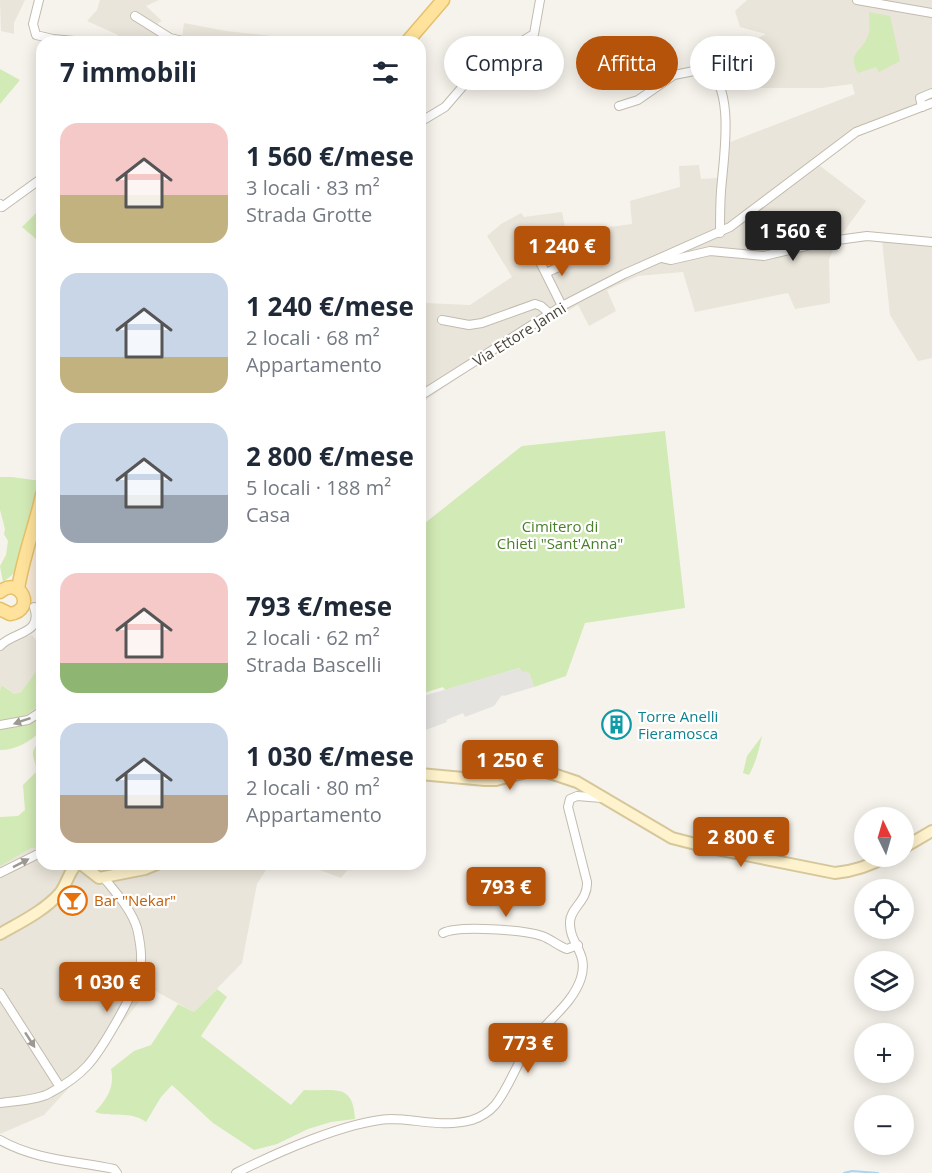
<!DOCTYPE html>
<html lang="it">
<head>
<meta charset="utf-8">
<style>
  :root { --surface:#fff; --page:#f2f2f3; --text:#1f2937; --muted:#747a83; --accent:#b45309 }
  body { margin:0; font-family:"Open Sans",sans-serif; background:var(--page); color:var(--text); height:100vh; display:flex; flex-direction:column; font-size:22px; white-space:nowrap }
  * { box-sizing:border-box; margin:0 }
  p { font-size:20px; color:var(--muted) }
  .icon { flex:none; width:33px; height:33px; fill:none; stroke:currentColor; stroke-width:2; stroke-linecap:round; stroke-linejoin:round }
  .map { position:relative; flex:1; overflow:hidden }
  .drawer { position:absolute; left:36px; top:36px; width:390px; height:834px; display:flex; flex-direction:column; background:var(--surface); border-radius:18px; box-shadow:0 3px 15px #0003 }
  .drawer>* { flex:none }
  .hud { position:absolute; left:444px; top:36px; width:398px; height:54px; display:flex; gap:12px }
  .needle { width:39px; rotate:355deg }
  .tools { position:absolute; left:854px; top:807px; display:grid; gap:12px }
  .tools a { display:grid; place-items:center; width:60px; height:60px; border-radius:50%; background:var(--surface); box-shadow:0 3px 15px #0003; font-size:30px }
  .price { position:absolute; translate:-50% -51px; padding:0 14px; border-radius:6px; background:var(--accent); color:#fff; font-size:20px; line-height:39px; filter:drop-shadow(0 2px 3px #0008) }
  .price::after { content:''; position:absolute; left:50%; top:36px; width:18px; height:14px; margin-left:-9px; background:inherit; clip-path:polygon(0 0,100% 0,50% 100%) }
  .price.selected { background:#222; color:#fff }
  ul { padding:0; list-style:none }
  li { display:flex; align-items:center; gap:18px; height:150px; padding:0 24px }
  li span { display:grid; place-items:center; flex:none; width:168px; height:120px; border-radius:18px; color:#555 }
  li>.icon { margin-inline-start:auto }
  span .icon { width:72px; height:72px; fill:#fffc; stroke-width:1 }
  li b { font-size:26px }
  h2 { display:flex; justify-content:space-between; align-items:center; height:72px; padding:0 24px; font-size:26px }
  .pill { padding:0 21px; border-radius:27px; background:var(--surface); box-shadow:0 3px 15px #0003; font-size:21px; line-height:54px }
  .pill.selected { background:var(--accent); color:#fff }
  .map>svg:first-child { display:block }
  .residential { fill:#eae5da }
  .commercial { fill:#f7ead8 }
  .green { fill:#d2eab5 }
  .parking { fill:#e5e3e0 }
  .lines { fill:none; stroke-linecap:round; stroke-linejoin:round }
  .stream { stroke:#a9d4f2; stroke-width:2 }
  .street-casing { stroke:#c2bbae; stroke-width:10 }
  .secondary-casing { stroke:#d6c79b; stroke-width:14 }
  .primary-casing { stroke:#e6c16a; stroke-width:15 }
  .street { stroke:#fff; stroke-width:8 }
  .secondary { stroke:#fff3cd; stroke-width:10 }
  .primary { stroke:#ffe39c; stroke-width:12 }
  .oneway { fill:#9c9892 }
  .labels { text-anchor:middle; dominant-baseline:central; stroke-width:4.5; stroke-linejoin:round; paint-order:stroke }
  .street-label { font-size:15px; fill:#4b4439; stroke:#fff }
  .park-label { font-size:15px; fill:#4a7f2a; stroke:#fff }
  .culture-label { font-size:15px; fill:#0d838f; stroke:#fff; text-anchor:start }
  .food-label { font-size:15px; fill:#c56008; stroke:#fff; text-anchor:start }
</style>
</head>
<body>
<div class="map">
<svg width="932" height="1173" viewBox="0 0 932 1173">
  <rect width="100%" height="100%" fill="#f6f3ec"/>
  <!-- residential -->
  <g class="residential">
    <path d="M0,0H25L14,23V34L1,31Z"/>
    <path d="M100,0H159L146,6L162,21L158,23L157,28L167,34L182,38L184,23L226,31L289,38L288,42H118V35L87,21L97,10Z"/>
    <path d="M747,0H932V109L871,130L857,137L819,165L866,201L835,244L829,260L830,303L795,309L788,293L695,312L683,272L638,276L607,290L616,311L589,326L578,305L468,371L420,404V308L425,303L470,305L512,277L487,236L501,224L521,213L524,217L562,212L570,254L602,245V228L632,224L630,201L680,187L679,166L699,165L701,179L718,178L725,144L855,94L852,84L822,88H761L737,71L733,51L766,34L740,27L735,11Z"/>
    <path d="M882,240H932V358L918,361L890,315Z"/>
    <path d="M32,635L42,648V663L21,692L14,694L3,685L0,691V649L8,642Z"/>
    <path d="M42,829V864H270L257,884L242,963L194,1012L150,988L86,1069L44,1115L0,1134V851Z"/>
    <path d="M304,864H352L341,878Z"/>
  </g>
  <!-- commercial -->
  <path class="commercial" d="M42,521V623H38L37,609L25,600L22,587Z"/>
  <!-- green -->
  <g class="green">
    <path d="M869,12L890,16L900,61L879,72L876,67L858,73C847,53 861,52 867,38C871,30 869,21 869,12Z"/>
    <path d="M0,69L20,80L0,104Z"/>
    <path d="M42,207V244L22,227Z"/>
    <path d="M665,431L685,608L585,623L566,676L534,687L529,673H523L519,668L445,690L443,687L420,694V527L522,446Z"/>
    <path d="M0,477H12L41,481L20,564L12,575L3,582L0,566L6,555L8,541L4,534L5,529L0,510Z"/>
    <path d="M42,663V704L20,719L0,723V691L2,685L14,694L21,692Z"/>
    <path d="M42,716V730C30,742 16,750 0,750V726L29,722Z"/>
    <path d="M762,736C759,750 756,762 749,775L743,773L747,756Z"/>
    <path d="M42,740V847L31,848L0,866V817L18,816L25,810L23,785L36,772C36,756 26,754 42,740Z"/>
    <path d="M217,989L227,997L201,1036L291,1105L304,1090C333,1092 353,1081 355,1119L331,1122L308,1129L277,1144L254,1150L213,1123L172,1085L161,1097L146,1122C130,1110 112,1118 95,1112C107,1099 115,1087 111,1069L134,1051L151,1045L178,1004L194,1012Z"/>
  </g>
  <!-- parking -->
  <path class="parking" d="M519,668L523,672L526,671L529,673L534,687L504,696L502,695L494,706L465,717L463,713L446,720L447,722L420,732V697Z"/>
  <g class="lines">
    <!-- stream -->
    <path class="stream" d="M844,1173L852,1171L878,1173"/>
    <defs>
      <g id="street">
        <path d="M39,0L33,24L36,35L53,39L85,42"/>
        <path d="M857,0L932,13"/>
        <path d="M135,16L170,38L183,41"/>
        <path d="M619,106L638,100L674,75L704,69C737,82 723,162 721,191C720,205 720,219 720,233"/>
        <path d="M922,107L920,98L932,93"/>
        <path d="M420,122L445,107L470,78L496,57L534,34L540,0"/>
        <path d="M0,204L2,207L42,178"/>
        <path d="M662,258L671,260L710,251L764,256L823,242L867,236L932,242"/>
        <path d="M539,260L562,306"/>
        <path d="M546,273L563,265"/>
        <path d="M442,320L469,325L482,323L535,304L541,306L550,314"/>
        <path d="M420,396L562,306L624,274L730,227L856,132L932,103"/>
        <path d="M0,646C14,631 43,635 34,607"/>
        <path d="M0,725L28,720L42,711"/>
        <path d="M0,873L42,852"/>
        <path d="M443,933C459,925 524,930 542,936C551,939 558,946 567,949L578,945"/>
        <path d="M0,993L60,1087"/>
        <path d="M0,1103C14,1101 38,1100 50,1093C63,1086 77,1077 87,1066C101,1051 137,990 140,969C143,956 140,941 137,928C131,909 116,893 104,878"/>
        <path d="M0,1140C35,1160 76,1161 114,1169L117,1173"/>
        <path d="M236,1173C276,1153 347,1121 391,1119C418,1119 443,1128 472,1120C481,1117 489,1112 495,1105C509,1088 516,1064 529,1046C544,1022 572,1006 581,978C589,952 569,944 570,922C570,908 588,901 587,882L568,807L570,799L577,796L602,798"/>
      </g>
      <g id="secondary">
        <path d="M420,774L485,780H496L534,770L547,772L577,782L672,838L711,848L835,873C855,871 870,866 887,856"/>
        <path d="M903,848L932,831"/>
        <path d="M81,864L99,878L145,869L157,864"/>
        <path d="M0,934C21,922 44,911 60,893C67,884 69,871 77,864"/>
      </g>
      <g id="primary">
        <path d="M407,42L443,0"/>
        <path d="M18,589C23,557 35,527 42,495"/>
        <path d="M0,592C20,575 37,610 10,614L0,609"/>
      </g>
    </defs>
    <!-- street casing -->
    <use href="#street" class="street-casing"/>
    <!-- secondary casing -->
    <use href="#secondary" class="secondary-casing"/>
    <!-- primary casing -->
    <use href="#primary" class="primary-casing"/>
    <!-- street -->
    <use href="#street" class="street"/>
    <!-- secondary -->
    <use href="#secondary" class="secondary"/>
    <!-- primary -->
    <use href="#primary" class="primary"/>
  </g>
  <!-- one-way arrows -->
  <defs><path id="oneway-solid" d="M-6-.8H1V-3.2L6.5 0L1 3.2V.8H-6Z" transform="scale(1.5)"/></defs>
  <g class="oneway">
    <use href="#oneway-solid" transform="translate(22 721) rotate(161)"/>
    <use href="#oneway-solid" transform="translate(21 863) rotate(-27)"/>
    <use href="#oneway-solid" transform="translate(30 1040) rotate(57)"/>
  </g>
  <!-- icons -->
  <defs>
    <symbol id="building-ring" viewBox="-11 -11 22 22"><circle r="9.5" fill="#fff" stroke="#0f9aa8" stroke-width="1.5"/><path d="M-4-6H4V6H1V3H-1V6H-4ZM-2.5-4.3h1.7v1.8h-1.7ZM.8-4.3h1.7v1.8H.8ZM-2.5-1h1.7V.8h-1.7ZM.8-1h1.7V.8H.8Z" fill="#0f9aa8"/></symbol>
    <symbol id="bar-ring" viewBox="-11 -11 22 22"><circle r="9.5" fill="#fff" stroke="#e8710a" stroke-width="1.5"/><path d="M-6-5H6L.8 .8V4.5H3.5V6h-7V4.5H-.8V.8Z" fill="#e8710a"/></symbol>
  </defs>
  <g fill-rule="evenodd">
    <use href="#building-ring" x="600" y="708" width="33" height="33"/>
    <use href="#bar-ring" x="56" y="884" width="33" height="33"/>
  </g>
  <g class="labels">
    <!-- street labels -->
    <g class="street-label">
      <text transform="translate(519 334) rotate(-32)">Via Ettore Janni</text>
    </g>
    <!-- park labels -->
    <g class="park-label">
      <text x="560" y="526">Cimitero di<tspan x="560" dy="17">Chieti "Sant'Anna"</tspan></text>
    </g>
    <!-- culture labels -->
    <g class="culture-label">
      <text x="638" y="716">Torre Anelli<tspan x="638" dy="17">Fieramosca</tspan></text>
    </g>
    <!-- food labels -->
    <g class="food-label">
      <text x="94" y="900">Bar "Nekar"</text>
    </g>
  </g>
</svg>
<div class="tools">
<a><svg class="needle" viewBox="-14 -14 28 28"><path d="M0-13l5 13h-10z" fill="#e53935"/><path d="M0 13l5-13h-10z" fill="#747a83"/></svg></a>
<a><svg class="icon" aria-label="locate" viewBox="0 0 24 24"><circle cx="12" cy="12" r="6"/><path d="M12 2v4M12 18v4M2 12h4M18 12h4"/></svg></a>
<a><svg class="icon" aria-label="layers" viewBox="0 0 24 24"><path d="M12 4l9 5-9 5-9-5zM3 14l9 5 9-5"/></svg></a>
<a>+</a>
<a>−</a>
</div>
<b class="price selected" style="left:793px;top:262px">1 560 €</b>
<b class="price" style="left:562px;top:277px">1 240 €</b>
<b class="price" style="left:510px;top:791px">1 250 €</b>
<b class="price" style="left:741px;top:868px">2 800 €</b>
<b class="price" style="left:506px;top:918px">793 €</b>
<b class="price" style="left:107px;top:1013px">1 030 €</b>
<b class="price" style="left:528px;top:1074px">773 €</b>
<div class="hud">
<a class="pill">Compra</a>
<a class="pill selected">Affitta</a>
<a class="pill">Filtri</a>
</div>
<section class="drawer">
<h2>7 immobili<svg class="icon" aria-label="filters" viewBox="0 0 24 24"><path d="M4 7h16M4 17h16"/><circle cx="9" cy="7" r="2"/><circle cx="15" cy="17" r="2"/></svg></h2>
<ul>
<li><span style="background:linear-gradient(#f6c9c9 60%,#c2b280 0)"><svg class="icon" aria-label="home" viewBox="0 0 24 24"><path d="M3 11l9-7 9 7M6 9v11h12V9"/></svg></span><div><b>1 560 €/mese</b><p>3 locali · 83 m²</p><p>Strada Grotte</p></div></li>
<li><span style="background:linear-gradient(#c9d6e8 70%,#c2b280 0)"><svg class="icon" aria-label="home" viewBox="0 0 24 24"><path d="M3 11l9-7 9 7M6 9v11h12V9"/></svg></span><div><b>1 240 €/mese</b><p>2 locali · 68 m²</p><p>Appartamento</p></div></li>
<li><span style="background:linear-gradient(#c9d6e8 60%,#9aa5b1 0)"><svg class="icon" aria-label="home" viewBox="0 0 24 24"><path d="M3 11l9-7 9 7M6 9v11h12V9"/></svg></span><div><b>2 800 €/mese</b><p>5 locali · 188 m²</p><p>Casa</p></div></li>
<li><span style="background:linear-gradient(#f6c9c9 75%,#8fb573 0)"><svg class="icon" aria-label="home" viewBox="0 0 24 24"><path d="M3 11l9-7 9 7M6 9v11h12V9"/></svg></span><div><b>793 €/mese</b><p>2 locali · 62 m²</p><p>Strada Bascelli</p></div></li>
<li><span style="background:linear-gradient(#c9d6e8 60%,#b9a48a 0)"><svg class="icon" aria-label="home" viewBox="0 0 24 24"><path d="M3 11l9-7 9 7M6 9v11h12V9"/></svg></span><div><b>1 030 €/mese</b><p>2 locali · 80 m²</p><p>Appartamento</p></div></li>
</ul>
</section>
</div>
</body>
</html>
